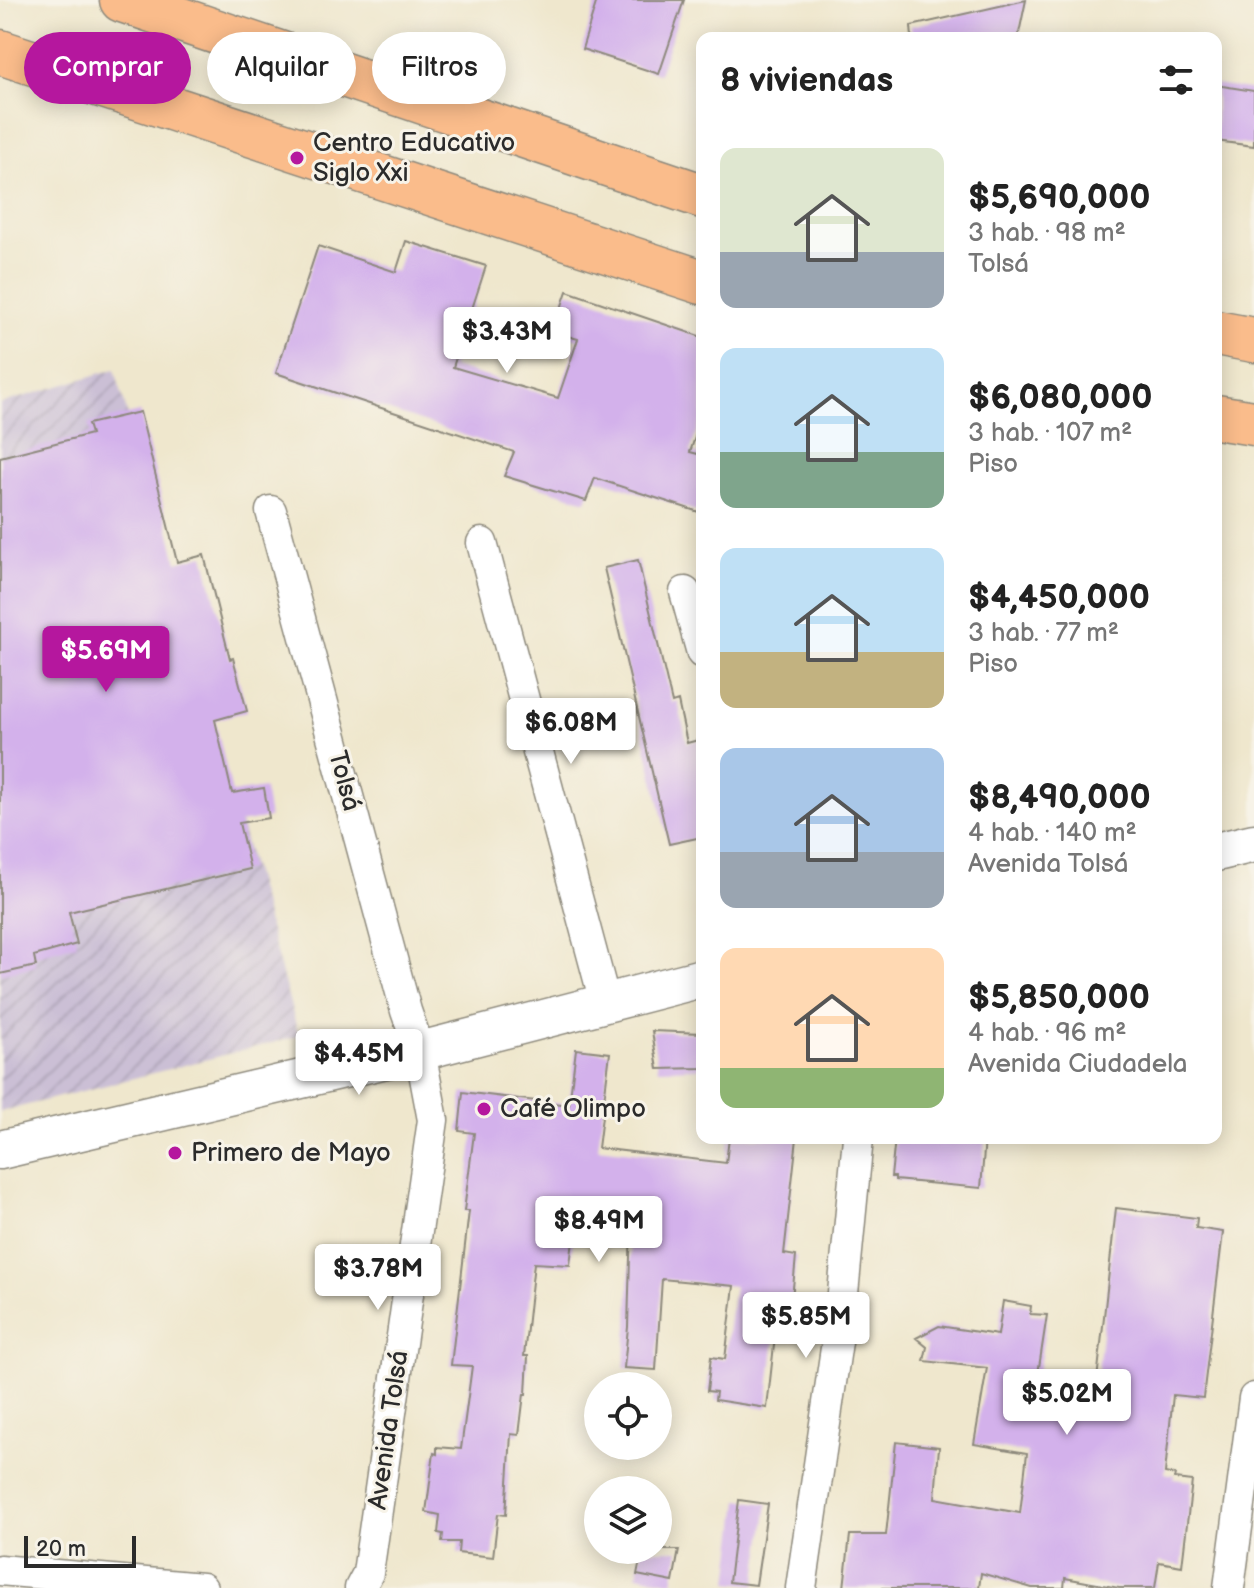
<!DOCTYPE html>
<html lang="es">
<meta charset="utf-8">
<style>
body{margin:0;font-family:"Balsamiq Sans",sans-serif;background:#f6f6f6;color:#222;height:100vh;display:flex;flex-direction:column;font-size:30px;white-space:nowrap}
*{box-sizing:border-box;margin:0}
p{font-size:26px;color:#767676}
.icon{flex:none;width:44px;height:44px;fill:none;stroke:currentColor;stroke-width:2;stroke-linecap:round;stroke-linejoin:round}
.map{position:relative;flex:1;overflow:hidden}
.drawer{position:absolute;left:696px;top:32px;width:526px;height:1112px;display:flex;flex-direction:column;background:#fff;border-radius:16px;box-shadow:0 4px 20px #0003}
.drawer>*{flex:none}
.top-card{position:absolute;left:24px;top:32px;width:552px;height:72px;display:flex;gap:16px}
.fabs{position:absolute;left:584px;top:1372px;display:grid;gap:16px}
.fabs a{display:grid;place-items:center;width:88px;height:88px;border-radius:50%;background:#fff;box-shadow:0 4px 20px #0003;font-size:40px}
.scale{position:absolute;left:24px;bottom:20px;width:112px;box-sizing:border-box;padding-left:8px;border:4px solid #2b2b2b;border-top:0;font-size:22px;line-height:28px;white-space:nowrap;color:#2b2b2b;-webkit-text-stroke:6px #f7f3e8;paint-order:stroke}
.price{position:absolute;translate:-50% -68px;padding:0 18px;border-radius:8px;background:#fff;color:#222;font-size:26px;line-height:52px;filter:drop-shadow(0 2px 4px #0008)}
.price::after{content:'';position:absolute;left:50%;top:48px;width:24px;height:18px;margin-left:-12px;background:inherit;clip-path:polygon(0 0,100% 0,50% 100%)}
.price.current{background:#b5179e;color:#fff}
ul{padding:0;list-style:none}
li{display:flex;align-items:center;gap:24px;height:200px;padding:0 24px}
li span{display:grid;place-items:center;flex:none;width:224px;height:160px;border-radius:16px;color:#555}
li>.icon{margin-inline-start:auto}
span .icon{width:96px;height:96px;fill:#fffc;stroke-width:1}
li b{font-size:34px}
h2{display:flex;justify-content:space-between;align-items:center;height:96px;padding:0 24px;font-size:34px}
.tag{padding:0 28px;border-radius:36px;background:#fff;box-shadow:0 4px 20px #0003;font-size:28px;line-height:72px}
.tag.current{background:#b5179e;color:#fff}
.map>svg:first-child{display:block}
.industrial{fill:url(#industrial-furrows)}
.building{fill:#d3b1eb}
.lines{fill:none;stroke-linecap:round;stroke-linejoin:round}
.minor-casing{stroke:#8d897c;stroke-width:33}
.tertiary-casing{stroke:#8d897c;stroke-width:41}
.primary-casing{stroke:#8d897c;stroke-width:47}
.minor{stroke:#fff;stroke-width:30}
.tertiary{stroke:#fff;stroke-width:38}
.primary{stroke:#fabc8b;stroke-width:44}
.poi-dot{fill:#b5179e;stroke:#f7f3e8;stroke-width:3}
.labels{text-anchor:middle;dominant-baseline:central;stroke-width:6;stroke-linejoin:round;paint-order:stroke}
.poi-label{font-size:26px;fill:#2b2b2b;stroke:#f7f3e8;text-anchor:start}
.street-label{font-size:26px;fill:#2b2b2b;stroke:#f7f3e8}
</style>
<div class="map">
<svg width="1254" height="1588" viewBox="0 0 1254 1588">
<defs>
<pattern id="industrial-furrows" width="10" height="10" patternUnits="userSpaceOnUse" patternTransform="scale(2)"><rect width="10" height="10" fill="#cbbfd5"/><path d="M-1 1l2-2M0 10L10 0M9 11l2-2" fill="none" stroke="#aea4b7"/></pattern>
</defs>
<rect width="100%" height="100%" fill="#f7f3e8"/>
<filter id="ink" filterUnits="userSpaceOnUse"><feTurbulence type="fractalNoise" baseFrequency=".0125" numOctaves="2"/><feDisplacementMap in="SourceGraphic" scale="16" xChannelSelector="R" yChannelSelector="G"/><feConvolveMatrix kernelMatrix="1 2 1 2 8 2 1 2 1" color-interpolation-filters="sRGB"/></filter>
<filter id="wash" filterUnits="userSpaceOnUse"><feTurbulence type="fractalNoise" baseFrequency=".006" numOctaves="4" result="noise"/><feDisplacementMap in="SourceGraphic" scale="32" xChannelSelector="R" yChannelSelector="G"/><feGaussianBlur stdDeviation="1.8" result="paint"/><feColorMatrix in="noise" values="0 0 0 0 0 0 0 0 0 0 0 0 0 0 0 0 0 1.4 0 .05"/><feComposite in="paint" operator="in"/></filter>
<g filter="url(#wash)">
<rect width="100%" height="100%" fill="#efe7cd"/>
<path class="industrial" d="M115 369 299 1036 0 1112V404Z"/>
<g id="blocks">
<path class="building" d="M597 0H684L659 74 582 49Z
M1026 0 1018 38H912L911 26Z
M1216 85 1254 91V146L1216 141Z
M406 241 486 266 453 367 558 398 578 339 553 332 567 291 702 337V417L690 452 702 455V513L595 478 586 501 504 476 514 452 276 373 318 246 396 272Z
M140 412 177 562 204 555 230 659 233 658 247 711 215 720 232 793 264 788 269 818 239 823 250 869 69 912 77 944 34 956 36 966 0 974V457L91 434 88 424Z
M638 560 672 703 678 701 687 743 702 739V837L669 844 604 568Z
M652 1031 702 1033V1068L658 1069Z
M576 1049 610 1053 598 1148 726 1163 729 1138H797L784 1254 796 1256 790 1320 777 1318 767 1408 715 1400 716 1392 707 1391 711 1357 725 1359 734 1286 662 1279 656 1370 624 1368 628 1327 631 1222 574 1232 570 1265 534 1263 524 1356H528L526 1394H524L519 1435 511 1434 506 1515 498 1514 493 1557 458 1553 459 1542H442L443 1534 438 1533 440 1515 426 1512 434 1453 437 1454V1447L461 1449 472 1366 451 1365 469 1211H464L474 1133 459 1131 463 1092 569 1105Z
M895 1138H985L981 1188 895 1180V1177H891Z
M1116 1208 1197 1218 1196 1228 1223 1232 1203 1398 1173 1395 1165 1473 1175 1475 1174 1479 1192 1481 1182 1566 1159 1562 1155 1588H1119L1065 1578 1064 1588H1032L981 1573 979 1588H844L850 1535H886L896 1442 939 1447 935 1498 1020 1513 1027 1453 974 1444 987 1368 924 1361 927 1347 916 1338 939 1326 998 1335 1003 1301 1031 1306 1030 1314 1047 1315 1034 1400 1094 1407Z
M739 1500 768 1504 756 1585 729 1582Z
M642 1550H679L673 1582 637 1575Z"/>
</g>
</g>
<g filter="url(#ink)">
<use href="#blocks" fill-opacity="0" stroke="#8d897c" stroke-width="2"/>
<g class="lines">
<g class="minor-casing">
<path id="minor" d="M271 511 406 1011 420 1051 433 1120 368 1573 360 1588
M482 543 605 1002
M685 592 702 653
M0 1570 202 1588
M801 1588 841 1314 858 1138
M1229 1588 1254 1398"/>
</g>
<g class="tertiary-casing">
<path id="tertiary" d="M1216 852 1254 843
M0 1150 420 1051 702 978"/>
</g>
<g class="primary-casing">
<path id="primary" d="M122 0 702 196
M0 52 702 282
M1216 333 1254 340
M1216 417 1254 423"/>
</g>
<use href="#minor" class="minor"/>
<use href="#tertiary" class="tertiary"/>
<use href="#primary" class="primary"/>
</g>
</g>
<g class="poi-dot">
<circle cx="297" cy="158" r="8"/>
<circle cx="484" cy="1109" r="8"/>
<circle cx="175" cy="1153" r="8"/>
</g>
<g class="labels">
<g class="poi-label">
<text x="313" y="143">Centro Educativo<tspan x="313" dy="30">Siglo Xxi</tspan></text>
<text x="500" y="1109">Café Olimpo</text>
<text x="191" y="1153">Primero de Mayo</text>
</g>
<g class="street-label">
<text transform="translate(344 781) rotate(75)">Tolsá</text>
<text transform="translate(389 1430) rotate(-82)">Avenida Tolsá</text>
</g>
</g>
</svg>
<div class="fabs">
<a><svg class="icon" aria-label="locate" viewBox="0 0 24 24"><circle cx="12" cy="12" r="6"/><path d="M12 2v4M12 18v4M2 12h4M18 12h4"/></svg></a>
<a><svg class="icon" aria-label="layers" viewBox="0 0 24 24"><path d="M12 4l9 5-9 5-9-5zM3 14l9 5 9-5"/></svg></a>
</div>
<div class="scale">20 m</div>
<b class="price" style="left:507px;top:375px">$3.43M</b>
<b class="price current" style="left:106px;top:694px">$5.69M</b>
<b class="price" style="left:571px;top:766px">$6.08M</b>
<b class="price" style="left:359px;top:1097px">$4.45M</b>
<b class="price" style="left:599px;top:1264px">$8.49M</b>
<b class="price" style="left:378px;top:1312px">$3.78M</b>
<b class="price" style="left:806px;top:1360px">$5.85M</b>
<b class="price" style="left:1067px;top:1437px">$5.02M</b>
<div class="top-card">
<a class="tag current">Comprar</a>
<a class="tag">Alquilar</a>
<a class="tag">Filtros</a>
</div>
<section class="drawer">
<h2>8 viviendas<svg class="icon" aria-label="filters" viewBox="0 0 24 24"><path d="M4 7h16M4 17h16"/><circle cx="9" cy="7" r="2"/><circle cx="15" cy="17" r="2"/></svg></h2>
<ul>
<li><span style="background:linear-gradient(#dfe7d0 65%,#9aa5b1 0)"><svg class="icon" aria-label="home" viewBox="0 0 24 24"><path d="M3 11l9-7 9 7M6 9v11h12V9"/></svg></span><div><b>$5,690,000</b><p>3 hab. · 98 m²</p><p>Tolsá</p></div></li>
<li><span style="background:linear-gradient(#bfe0f5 65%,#7fa58c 0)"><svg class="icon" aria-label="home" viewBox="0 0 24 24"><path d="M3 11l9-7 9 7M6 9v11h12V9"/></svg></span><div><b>$6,080,000</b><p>3 hab. · 107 m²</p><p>Piso</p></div></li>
<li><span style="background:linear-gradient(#bfe0f5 65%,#c2b280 0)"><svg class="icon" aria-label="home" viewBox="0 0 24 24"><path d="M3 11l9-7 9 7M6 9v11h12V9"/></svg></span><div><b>$4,450,000</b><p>3 hab. · 77 m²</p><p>Piso</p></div></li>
<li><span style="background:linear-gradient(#a9c7e8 65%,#9aa5b1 0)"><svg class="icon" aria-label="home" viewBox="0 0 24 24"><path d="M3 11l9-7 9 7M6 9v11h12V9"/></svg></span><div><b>$8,490,000</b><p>4 hab. · 140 m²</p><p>Avenida Tolsá</p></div></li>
<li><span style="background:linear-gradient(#ffd9b3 75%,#8fb573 0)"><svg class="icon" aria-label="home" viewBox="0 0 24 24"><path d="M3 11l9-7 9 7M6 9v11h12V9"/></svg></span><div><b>$5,850,000</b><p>4 hab. · 96 m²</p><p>Avenida Ciudadela</p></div></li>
</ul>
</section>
</div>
